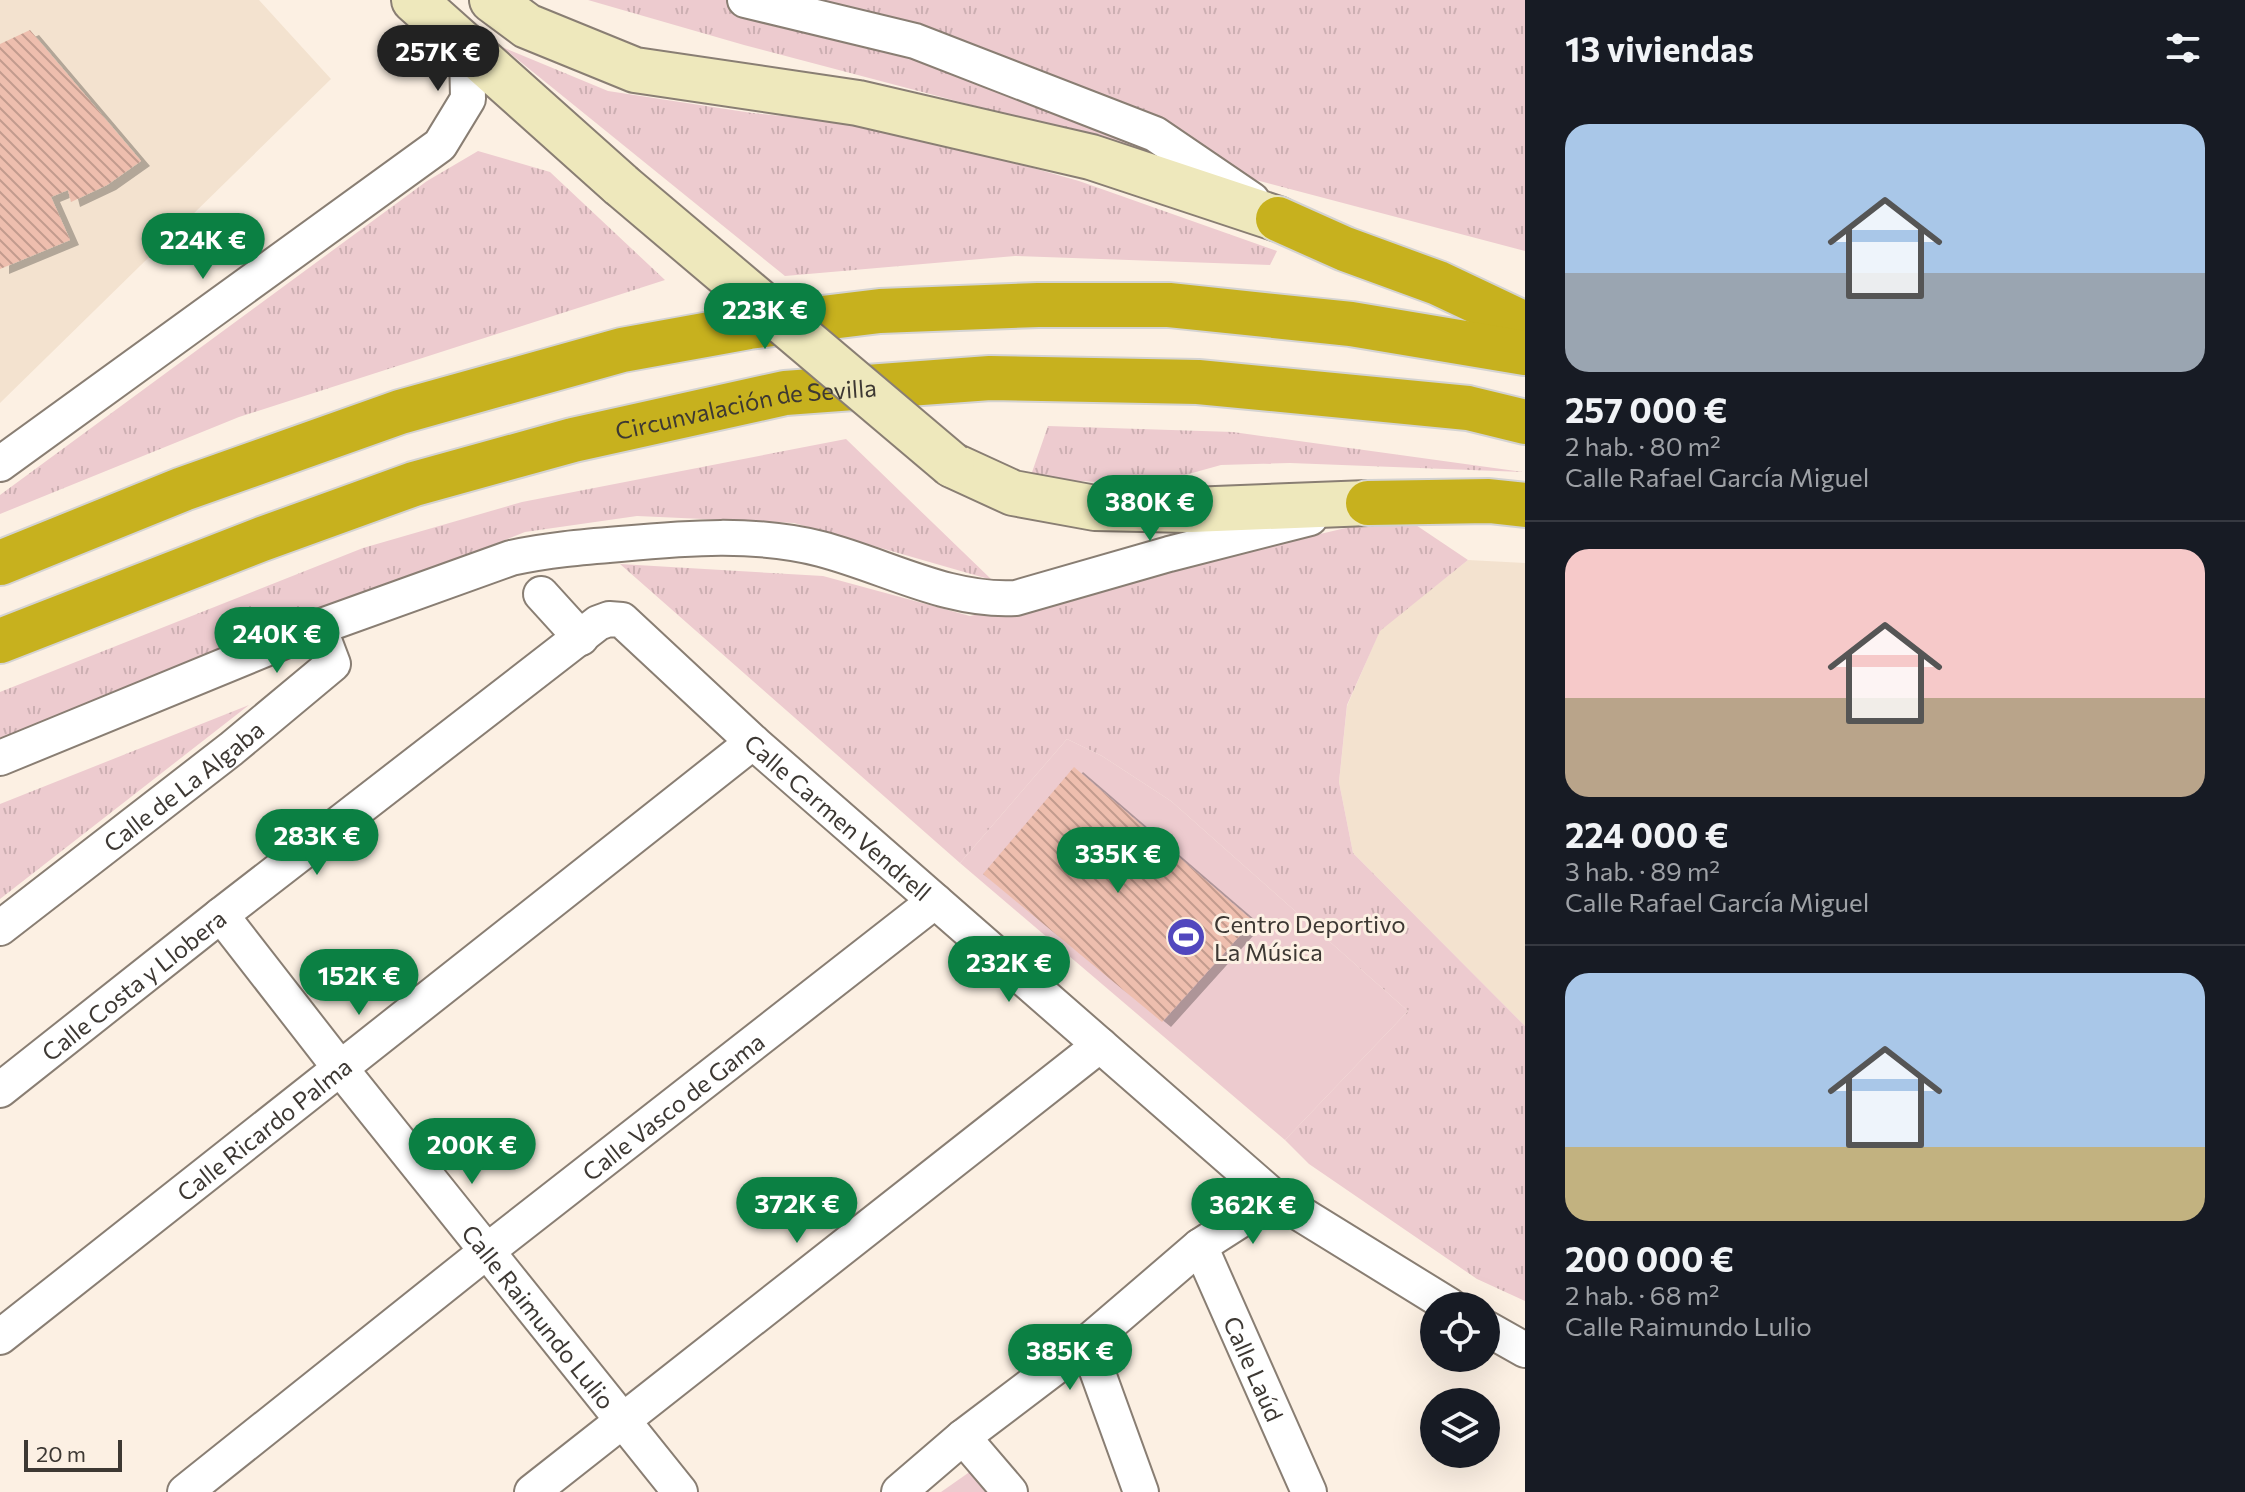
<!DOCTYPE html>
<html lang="es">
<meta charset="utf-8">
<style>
body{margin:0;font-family:Commissioner,sans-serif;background:#20242c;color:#f1f3f6;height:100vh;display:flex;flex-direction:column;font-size:30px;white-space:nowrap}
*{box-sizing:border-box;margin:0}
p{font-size:26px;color:#9ea1a6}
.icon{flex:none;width:44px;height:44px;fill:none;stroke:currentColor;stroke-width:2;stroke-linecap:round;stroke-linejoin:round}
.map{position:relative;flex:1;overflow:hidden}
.drawer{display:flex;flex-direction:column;background:#171b24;width:720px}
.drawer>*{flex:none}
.controls{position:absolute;left:1420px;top:1292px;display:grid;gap:16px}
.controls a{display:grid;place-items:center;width:80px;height:80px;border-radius:50%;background:#171b24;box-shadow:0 8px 32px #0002;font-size:40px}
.scale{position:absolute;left:24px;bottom:20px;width:98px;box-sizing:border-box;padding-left:8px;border:4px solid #3d3833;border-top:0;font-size:22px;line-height:28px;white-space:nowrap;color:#3d3833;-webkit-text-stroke:6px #fcf0e3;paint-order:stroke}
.price{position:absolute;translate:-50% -68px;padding:0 18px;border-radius:28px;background:#0b8043;color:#fff;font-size:26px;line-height:52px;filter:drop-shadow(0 2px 4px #0008)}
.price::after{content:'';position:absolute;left:50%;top:48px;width:24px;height:18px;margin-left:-12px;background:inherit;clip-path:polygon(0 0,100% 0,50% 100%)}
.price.current{background:#222;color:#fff}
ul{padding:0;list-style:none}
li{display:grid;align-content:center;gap:16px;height:424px;padding:0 40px}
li+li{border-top:2px solid #363941}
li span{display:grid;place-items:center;height:248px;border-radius:24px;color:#555}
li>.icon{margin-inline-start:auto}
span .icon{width:144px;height:144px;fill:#fffc;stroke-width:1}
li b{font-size:34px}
h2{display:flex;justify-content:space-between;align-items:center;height:96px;padding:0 40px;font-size:34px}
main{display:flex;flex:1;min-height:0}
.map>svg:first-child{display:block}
.built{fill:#f3e2cf}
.grass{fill:url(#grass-tufts)}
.park{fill:#edcbcf}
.building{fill:url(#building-back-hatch);filter:url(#shadow)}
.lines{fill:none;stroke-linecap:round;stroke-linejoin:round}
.street-casing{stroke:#897e73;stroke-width:38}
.secondary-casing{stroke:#897e73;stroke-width:48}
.highway-casing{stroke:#d4d3d2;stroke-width:48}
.street{stroke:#fff;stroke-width:34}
.secondary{stroke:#eee8bc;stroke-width:44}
.highway{stroke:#c7b11e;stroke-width:44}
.secondary-bridge-casing{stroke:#897e73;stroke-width:48;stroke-linecap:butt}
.secondary-bridge{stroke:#eee8bc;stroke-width:44}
.labels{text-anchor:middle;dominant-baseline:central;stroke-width:6;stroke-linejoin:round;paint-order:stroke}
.street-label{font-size:24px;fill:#3d3833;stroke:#fcf0e3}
.poi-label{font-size:24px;fill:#3d3833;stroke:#fcf0e3;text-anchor:start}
</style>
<main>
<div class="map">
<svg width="1525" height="1492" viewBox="0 0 1525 1492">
<defs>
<pattern id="grass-tufts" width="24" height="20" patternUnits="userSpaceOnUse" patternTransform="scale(2)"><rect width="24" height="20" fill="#edcbcf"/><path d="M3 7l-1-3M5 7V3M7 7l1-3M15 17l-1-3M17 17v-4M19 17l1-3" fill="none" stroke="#ccafb2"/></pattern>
<pattern id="building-back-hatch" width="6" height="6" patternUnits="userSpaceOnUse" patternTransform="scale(2)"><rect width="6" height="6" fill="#eebeae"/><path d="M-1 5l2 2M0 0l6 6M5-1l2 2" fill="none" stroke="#c29b8e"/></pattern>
<filter id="shadow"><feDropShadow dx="9" dy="5" stdDeviation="0" flood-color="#0004"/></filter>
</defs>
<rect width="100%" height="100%" fill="#fcf0e3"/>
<path class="built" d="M0 0H259L331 79 0 403Z
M1468 560 1525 563V1026L1353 853 1339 782 1347 706 1380 630Z"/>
<path class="grass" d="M588 0H1525V251L744 45Z
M502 47 608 91 752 113 887 127 1079 181 1277 251 1270 265 1015 256 785 276Z
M478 151 550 172 665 280 239 417 0 514V495L427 181Z
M1048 426 1233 432 1523 472 1290 463 1221 465 1149 485 1030 478Z
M846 439 992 580 794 523 637 516 525 532 0 741V692L363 548 522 502Z
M1401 515 1468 560 1380 631 1347 705 1339 782 1353 853 1525 1026V1301L1477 1279 1309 1164 1285 1140 1408 1011 1171 801 1102 756 1067 739 960 863 620 564 823 576 970 616Z
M249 705 0 899V804Z"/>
<path class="park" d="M1067 739 1102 756 1171 801 1408 1011 1285 1140 960 863Z
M971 1471 989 1492H941Z"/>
<path class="building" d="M30 30 141 161 107 185 71 202 68 190 51 197 70 240 0 269V44Z
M1074 767 1253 921 1162 1022 983 874Z"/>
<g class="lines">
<g class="street-casing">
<g id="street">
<path d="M745 0 915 41 1155 134 1252 200"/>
<path d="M0 464 440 145 468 99 467 48"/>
<path d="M541 594 581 638"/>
<path d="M0 758 319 627 511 558C547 550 583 547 620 544 686 538 756 532 821 549 886 566 948 602 1016 598L1169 554 1310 518"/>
<path id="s1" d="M221 915 340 1068 680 1492"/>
<path id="s2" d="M0 928 231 749 333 664 319 627"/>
<path id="s3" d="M0 1090 221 915 598 623 609 619 622 620 753 742 1275 1198 1450 1306"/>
<path id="s4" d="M1200 1246 1309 1492"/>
<path d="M1486 1328 1525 1350"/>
<path id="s5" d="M0 1337 753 742"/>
<path d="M1087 1343 1141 1492"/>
<path d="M963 1437 1010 1492"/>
<path id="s6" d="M185 1492 487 1251 935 901"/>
<path d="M532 1492 1100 1045"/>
<path d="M899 1492 963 1437 1087 1343 1200 1246 1275 1198"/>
</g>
</g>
<g class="secondary-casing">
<path id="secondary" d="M414 0 621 185
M492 0 527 26 635 70 858 103 1091 157 1278 219
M952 465 1013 493 1095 508 1191 510 1368 503"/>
</g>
<g class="highway-casing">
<g id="highway">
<path d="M1278 219 1345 249 1438 283 1525 324"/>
<path d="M1368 503 1489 501 1525 505"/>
<path d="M0 563 183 489 400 412 622 350 749 327 880 311 1038 305H1169L1351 324 1525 353"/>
<path id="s7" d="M0 641 262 539 414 484 573 440 785 393 990 378 1198 382 1468 408 1525 422"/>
</g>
</g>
<use href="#street" class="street"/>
<use href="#secondary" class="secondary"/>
<use href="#highway" class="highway"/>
<g class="secondary-bridge-casing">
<path id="secondary-bridge" d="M621 185 952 465"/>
</g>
<use href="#secondary-bridge" class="secondary-bridge"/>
</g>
<defs>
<g id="stadium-disc" transform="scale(2)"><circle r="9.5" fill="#5147be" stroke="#fcf0e3"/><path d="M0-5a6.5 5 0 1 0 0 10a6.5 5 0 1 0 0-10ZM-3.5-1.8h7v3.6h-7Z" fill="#fff"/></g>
</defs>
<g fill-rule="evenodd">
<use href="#stadium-disc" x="1186" y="937"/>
</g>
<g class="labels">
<g class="street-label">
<text stroke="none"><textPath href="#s7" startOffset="784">Circunvalación de Sevilla</textPath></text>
<text stroke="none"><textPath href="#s2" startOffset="232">Calle de La Algaba</textPath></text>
<text stroke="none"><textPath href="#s3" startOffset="1076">Calle Carmen Vendrell</textPath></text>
<text stroke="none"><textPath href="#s3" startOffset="170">Calle Costa y Llobera</textPath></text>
<text stroke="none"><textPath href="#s6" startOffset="622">Calle Vasco de Gama</textPath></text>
<text stroke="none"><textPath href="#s5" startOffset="336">Calle Ricardo Palma</textPath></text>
<text stroke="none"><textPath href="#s1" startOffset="512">Calle Raimundo Lulio</textPath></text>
<text stroke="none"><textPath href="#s4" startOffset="134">Calle Laúd</textPath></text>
</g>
<g class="poi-label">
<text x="1214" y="923">Centro Deportivo<tspan x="1214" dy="28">La Música</tspan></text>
</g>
</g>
</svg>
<div class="controls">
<a><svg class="icon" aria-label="locate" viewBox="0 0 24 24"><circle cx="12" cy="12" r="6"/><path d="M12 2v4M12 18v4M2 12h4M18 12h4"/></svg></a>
<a><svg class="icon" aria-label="layers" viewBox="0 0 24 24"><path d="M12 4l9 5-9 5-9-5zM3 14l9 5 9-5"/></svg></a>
</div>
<div class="scale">20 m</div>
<b class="price current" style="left:438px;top:93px">257K €</b>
<b class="price" style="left:203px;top:281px">224K €</b>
<b class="price" style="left:765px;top:351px">223K €</b>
<b class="price" style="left:1150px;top:543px">380K €</b>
<b class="price" style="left:277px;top:675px">240K €</b>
<b class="price" style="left:317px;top:877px">283K €</b>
<b class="price" style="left:1118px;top:895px">335K €</b>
<b class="price" style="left:1009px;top:1004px">232K €</b>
<b class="price" style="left:359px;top:1017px">152K €</b>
<b class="price" style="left:472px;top:1186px">200K €</b>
<b class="price" style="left:797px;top:1245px">372K €</b>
<b class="price" style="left:1253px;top:1246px">362K €</b>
<b class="price" style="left:1070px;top:1392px">385K €</b>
</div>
<section class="drawer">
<h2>13 viviendas<svg class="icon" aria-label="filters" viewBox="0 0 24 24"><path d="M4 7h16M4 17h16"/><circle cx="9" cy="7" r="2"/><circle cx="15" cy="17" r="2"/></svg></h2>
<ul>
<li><span style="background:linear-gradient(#a9c7e8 60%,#9aa5b1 0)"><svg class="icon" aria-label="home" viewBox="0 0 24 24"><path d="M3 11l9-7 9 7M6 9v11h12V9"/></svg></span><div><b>257 000 €</b><p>2 hab. · 80 m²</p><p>Calle Rafael García Miguel</p></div></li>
<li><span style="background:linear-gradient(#f6c9c9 60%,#b9a48a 0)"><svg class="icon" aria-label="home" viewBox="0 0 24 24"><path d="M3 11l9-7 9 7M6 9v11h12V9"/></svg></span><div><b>224 000 €</b><p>3 hab. · 89 m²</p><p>Calle Rafael García Miguel</p></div></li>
<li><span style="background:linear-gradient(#a9c7e8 70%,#c2b280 0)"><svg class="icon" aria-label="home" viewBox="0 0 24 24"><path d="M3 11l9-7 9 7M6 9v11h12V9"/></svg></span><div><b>200 000 €</b><p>2 hab. · 68 m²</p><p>Calle Raimundo Lulio</p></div></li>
</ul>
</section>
</main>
